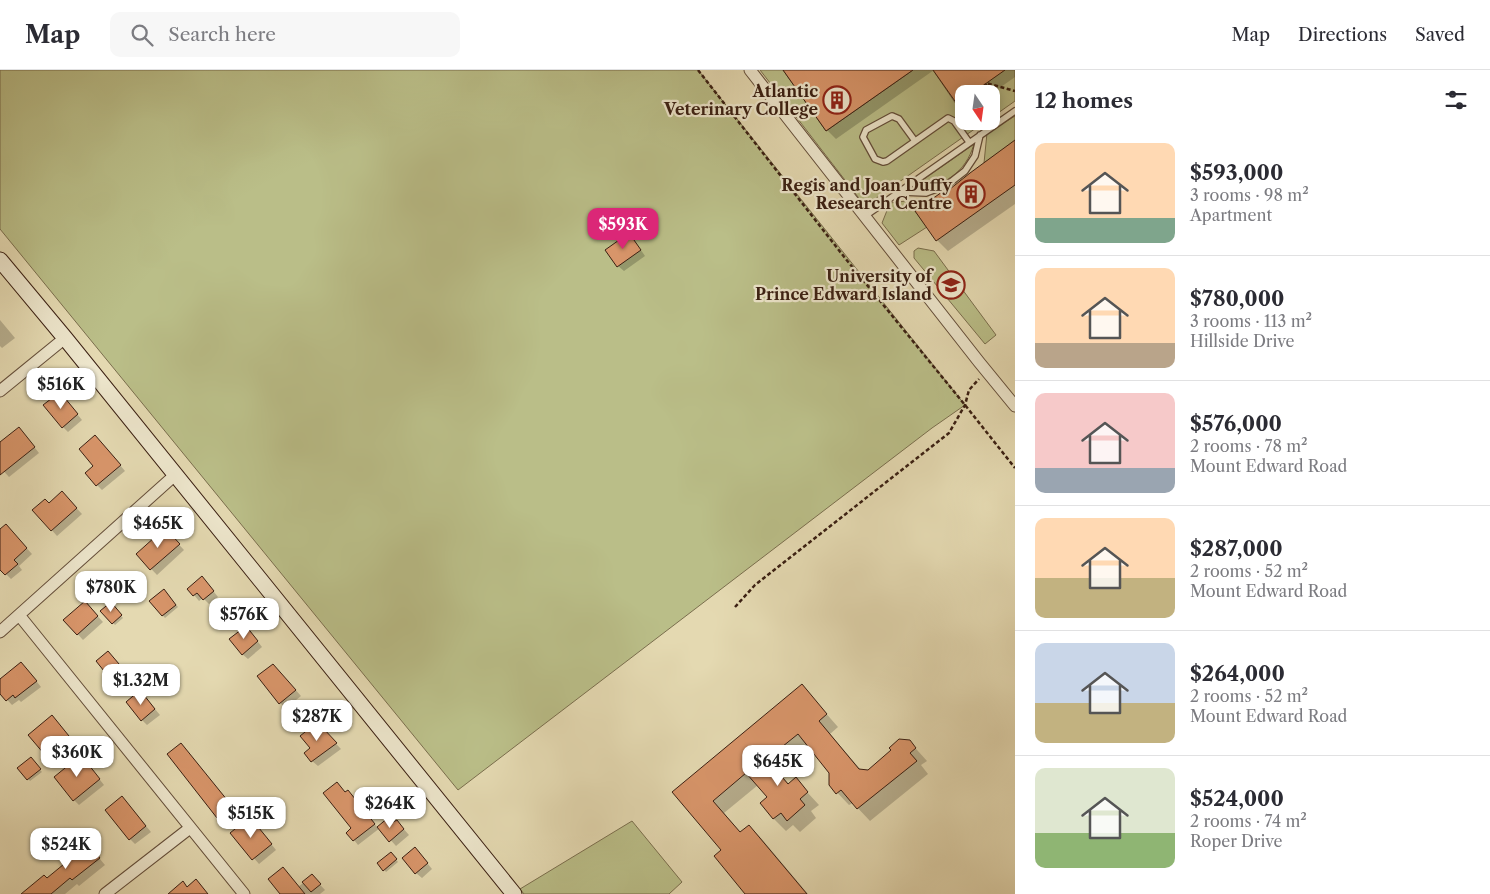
<!DOCTYPE html>
<meta charset="utf-8">
<style>
body{margin:0;font-family:"Libre Caslon Text",serif;background:#f7f7f7;color:#2b2b33;height:100vh;display:flex;flex-direction:column;font-size:19px;white-space:nowrap}
*{box-sizing:border-box;margin:0}
p{font-size:16px;color:#7c7c81}
.icon{flex:none;width:28px;height:28px;fill:none;stroke:currentColor;stroke-width:2;stroke-linecap:round;stroke-linejoin:round}
.map{position:relative;flex:1;overflow:hidden}
.drawer{display:flex;flex-direction:column;background:#fff;width:475px}
.drawer>*{flex:none}
.needle{width:32px;rotate:167deg}
.tools{position:absolute;left:955px;top:15px;display:grid;gap:10px}
.tools a{display:grid;place-items:center;width:45px;height:45px;border-radius:10px;background:#fff;box-shadow:0 2px 12px #0003;font-size:25px}
.price{position:absolute;translate:-50% -42px;padding:0 11px;border-radius:10px;background:#fff;color:#222;font-size:16px;line-height:32px;filter:drop-shadow(0 1px 2px #0008)}
.price::after{content:'';position:absolute;left:50%;top:30px;width:15px;height:11px;margin-left:-8px;background:inherit;clip-path:polygon(0 0,100% 0,50% 100%)}
.price.current{background:#db2777;color:#fff}
ul{padding:0;list-style:none}
li{display:flex;align-items:center;gap:15px;height:125px;padding:0 20px}
li+li{border-top:1px solid #e1e1e2}
li span{display:grid;place-items:center;flex:none;width:140px;height:100px;border-radius:10px;color:#555}
li>.icon{margin-inline-start:auto}
span .icon{width:60px;height:60px;fill:#fffc;stroke-width:1}
li b{font-size:21px}
h2{display:flex;justify-content:space-between;align-items:center;height:60px;padding:0 20px;font-size:21px}
header{display:flex;align-items:center;gap:30px;box-sizing:border-box;height:70px;padding:0 25px;background:#fff;border-bottom:1px solid #e1e1e2}
header strong{font-size:24px}
nav{display:flex;gap:28px;margin-inline-start:auto;font-size:18px}
.search{width:350px;height:45px;background:#f7f7f7;display:flex;align-items:center;gap:12px;box-sizing:border-box;padding:0 18px;border-radius:10px;color:#7c7c81;font-size:19px}
main{display:flex;flex:1;min-height:0}
.map>svg:first-child{display:block}
.green{fill:#babe88;stroke:#7a6e4d}
.shadow{fill:#0003}
.building{fill:#d8956a;stroke:#3a1f12}
.lines{fill:none;stroke-linecap:round;stroke-linejoin:round}
.lane-casing{stroke:#644e3a;stroke-width:8}
.street-casing{stroke:#644e3a;stroke-width:13}
.secondary-casing{stroke:#3a1f12;stroke-width:17}
.path{stroke:#3a1f12;stroke-width:2.5;stroke-dasharray:4 2.5;stroke-linecap:butt}
.lane{stroke:#ede6cc;stroke-width:5.5}
.street{stroke:#ede6cc;stroke-width:11}
.secondary{stroke:#ede6cc;stroke-width:15}
.labels{text-anchor:middle;dominant-baseline:central;stroke-width:4.5;stroke-linejoin:round;paint-order:stroke}
.poi-label{font-size:16px;font-weight:bold;fill:#3a1f12;stroke:#ede6cc;text-anchor:end}
</style>
<header>
<strong>Map</strong>
<div class="search"><svg class="icon" aria-label="search" viewBox="0 0 24 24"><circle cx="10" cy="10" r="6"/><path d="M15 15l6 6"/></svg>Search here</div>
<nav><a>Map</a><a>Directions</a><a>Saved</a></nav>
</header>
<main>
<div class="map">
<svg width="1015" height="824" viewBox="0 0 1015 824">
<rect width="100%" height="100%" fill="#e4d9b1"/>
<filter id="stains"><feTurbulence type="fractalNoise" baseFrequency=".004" numOctaves="4"/><feColorMatrix values="0 0 0 0 .2 0 0 0 0 .09 0 0 0 0 .02 0 0 0 .5 -.17"/></filter>
<radialGradient id="worn" r=".72"><stop offset=".6" stop-color="#630" stop-opacity="0"/><stop offset="1" stop-color="#630" stop-opacity=".3"/></radialGradient>
<path class="green" d="M0 0H698L965 335 932 358 458 720 0 159Z
M760 0H783L826 61 913 0H933L956 34 964 29V51H986L865 136Z
M1004 0H1015V31L991 48V24H971Z
M1015 46V71L984 93 987 63Z
M974 74C966 102 943 119 914 116Z
M906 131 907 139 927 132 915 141 927 157 899 175 882 153 890 133Z
M918 178 934 181 996 265 985 274 914 188V181Z
M632 751 682 812 669 824H524L520 819Z"/>
<path class="shadow" d="M785 0H934L836 69 827 60Z
M934 0H1015V7L991 24H964V39Z
M1015 73V134L948 181 937 170Z
M634 170 645 186 624 201 618 196Z
M0 250 15 268 2 278 0 276Z
M65 329 82 350 68 362 63 357Z
M24 364 39 383 9 407 0 397V374Z
M101 372 125 401 102 420 97 415 95 396Z
M67 428 82 444 57 466 34 440Z
M0 460 11 461 32 484 19 496 22 500 11 509 0 498Z
M170 465 184 480 157 505 137 484Z
M207 513 218 527 209 534 203 528 199 531 189 519Z
M166 523 178 537 165 548 151 532Z
M111 534 123 548 115 555 102 541Z
M90 538 103 552 83 570 65 550Z
M251 563 262 577 248 589 242 584Z
M113 588 129 607 118 616 98 592Z
M27 599 41 617 21 632 19 630 12 635 0 622V611Z
M287 610 301 626 286 638 280 633Z
M802 616 838 657 830 664 861 700 868 701 909 671 927 691 921 695 928 704 870 751 853 733 849 735 830 715 831 702 809 676 778 702 789 714 795 709 819 735 811 741 816 748 800 762 793 755 786 761 774 749 761 733 768 727 758 715 724 743 741 763 749 756 761 768 808 824H747L723 781 674 722Z
M145 627 160 645 147 655 142 650Z
M57 652 73 672 51 690 39 676Z
M322 659 341 679 318 696 312 691V679L320 661Z
M186 680 236 742 223 752 218 747Z
M33 691 42 702 30 711 19 698Z
M86 692 104 715 79 735 74 730Z
M345 723 352 726 378 758 389 749 394 754 402 757 409 765 396 776 380 758 358 775 354 770 353 758Z
M127 733 151 762 135 774 130 769Z
M255 754 276 780 259 794 232 763Z
M83 769 105 795 79 816 77 814 65 824H23L47 809 77 785Z
M391 783 398 792 386 802 379 793Z
M420 784 432 799 422 808 416 803Z
M312 806 325 820 320 824H282L298 817Z"/>
<path class="building" d="M783 0H913L826 61Z
M933 0H1005L971 24H964V29L957 34Z
M1015 70V115L936 171 915 141 942 122 950 119 970 103Z
M629 163 641 180 617 197 605 180Z
M60 322 78 344 62 358 43 335Z
M19 357 35 377 0 405V372Z
M95 365 121 395 96 416 85 403 93 396 79 379Z
M62 421 77 438 51 461 32 440 45 429 49 433Z
M6 454 27 478 14 490 18 494 5 505 0 500V459Z
M165 458 180 474 150 500 136 484Z
M202 506 214 521 203 530 197 523 193 526 187 519Z
M164 519 176 535 162 546 149 531Z
M85 531 98 546 77 565 63 550Z
M111 532 122 545 112 554 100 541Z
M246 556 258 571 242 585 229 569Z
M108 581 125 601 112 611 96 591Z
M21 592 37 611 15 628 13 625 6 631 0 624V609Z
M273 594 296 620 279 634 257 606Z
M802 614 827 644 819 651 859 699 868 700 891 680 889 678 899 669 910 670 916 678 910 683 917 691 857 739 841 720 836 724 829 715V703L798 664 767 689 788 714 796 707 808 722 800 729 805 735 787 751 781 743 773 749 760 733 767 727 746 703 713 731 740 762 749 755 807 824H745L714 786 721 780 672 722Z
M140 620 155 639 141 651 126 632Z
M52 645 69 666 45 685 28 665Z
M315 654 319 659 322 657 337 673 311 692 304 683 310 678 300 666Z
M181 673 232 736 217 748 167 684Z
M81 685 100 709 73 731 54 707Z
M31 687 41 699 27 710 17 698Z
M337 712 345 722 348 720 375 754 353 771 346 763 351 758 323 723Z
M122 726 146 756 129 770 105 740Z
M250 747 272 774 252 790 230 763Z
M389 747 393 752 397 750 404 759 389 772 377 757Z
M83 768 100 788 72 810 70 808 51 824H21L44 805 47 808 75 785 70 779Z
M415 777 428 793 415 804 402 788Z
M391 782 397 789 383 801 377 793Z
M283 797 305 824H280L268 809Z
M312 804 321 814 311 822 302 812Z
M196 809 208 824H168L183 811 187 817Z"/>
<g class="lines">
<g class="lane-casing">
<path id="lane" d="M915 71 899 49 892 46 866 60 863 67 875 89 883 92 887 91 948 48 954 51 969 72
M901 122 926 123 947 115 965 101 975 86 980 65
M865 146 1015 41"/>
</g>
<g class="street-casing">
<path id="street" d="M750 0 979 292 1015 336
M0 321 65 268
M19 545 244 824
M0 562 175 405
M105 824 190 758"/>
</g>
<g class="secondary-casing">
<path id="secondary" d="M0 190 65 268 514 824"/>
</g>
<path class="path" d="M698 0 845 188 965 335 1015 398
M985 24 986 13 1015 21
M735 537 755 515 949 363 965 335 969 320 979 309"/>
<use href="#lane" class="lane"/>
<use href="#street" class="street"/>
<use href="#secondary" class="secondary"/>
</g>
<defs>
<g id="building-ring" transform="scale(1.4375)"><circle r="9.5" fill="#ede6cc" stroke="#8f2418" stroke-width="1.5"/><path d="M-4-6H4V6H1V3H-1V6H-4ZM-2.5-4.3h1.7v1.8h-1.7ZM.8-4.3h1.7v1.8H.8ZM-2.5-1h1.7V.8h-1.7ZM.8-1h1.7V.8H.8Z" fill="#8f2418"/></g>
<g id="university-ring" transform="scale(1.4375)"><circle r="9.5" fill="#ede6cc" stroke="#8f2418" stroke-width="1.5"/><path d="M0-5L7-2L0 1L-7-2ZM-4 1L0 2.5L4 1V4Q0 6-4 4Z" fill="#8f2418"/></g>
</defs>
<g fill-rule="evenodd">
<use href="#building-ring" x="837" y="30"/>
<use href="#building-ring" x="971" y="124"/>
<use href="#university-ring" x="951" y="215"/>
</g>
<g class="labels">
<g class="poi-label">
<text x="818" y="21">Atlantic<tspan x="818" dy="18">Veterinary College</tspan></text>
<text x="952" y="115">Regis and Joan Duffy<tspan x="952" dy="18">Research Centre</tspan></text>
<text x="932" y="206">University of<tspan x="932" dy="18">Prince Edward Island</tspan></text>
</g>
</g>
<rect width="100%" height="100%" filter="url(#stains)"/>
<rect width="100%" height="100%" fill="url(#worn)"/>
</svg>
<div class="tools">
<a><svg class="needle" viewBox="-14 -14 28 28"><path d="M0-13l5 13h-10z" fill="#e53935"/><path d="M0 13l5-13h-10z" fill="#7c7c81"/></svg></a>
</div>
<b class="price current" style="left:623px;top:180px">$593K</b>
<b class="price" style="left:61px;top:340px">$516K</b>
<b class="price" style="left:158px;top:479px">$465K</b>
<b class="price" style="left:111px;top:543px">$780K</b>
<b class="price" style="left:244px;top:570px">$576K</b>
<b class="price" style="left:141px;top:636px">$1.32M</b>
<b class="price" style="left:317px;top:672px">$287K</b>
<b class="price" style="left:77px;top:708px">$360K</b>
<b class="price" style="left:778px;top:717px">$645K</b>
<b class="price" style="left:390px;top:759px">$264K</b>
<b class="price" style="left:251px;top:769px">$515K</b>
<b class="price" style="left:66px;top:800px">$524K</b>
</div>
<section class="drawer">
<h2>12 homes<svg class="icon" aria-label="filters" viewBox="0 0 24 24"><path d="M4 7h16M4 17h16"/><circle cx="9" cy="7" r="2"/><circle cx="15" cy="17" r="2"/></svg></h2>
<ul>
<li><span style="background:linear-gradient(#ffd9b3 75%,#7fa58c 0)"><svg class="icon" aria-label="home" viewBox="0 0 24 24"><path d="M3 11l9-7 9 7M6 9v11h12V9"/></svg></span><div><b>$593,000</b><p>3 rooms · 98 m²</p><p>Apartment</p></div></li>
<li><span style="background:linear-gradient(#ffd9b3 75%,#b9a48a 0)"><svg class="icon" aria-label="home" viewBox="0 0 24 24"><path d="M3 11l9-7 9 7M6 9v11h12V9"/></svg></span><div><b>$780,000</b><p>3 rooms · 113 m²</p><p>Hillside Drive</p></div></li>
<li><span style="background:linear-gradient(#f6c9c9 75%,#9aa5b1 0)"><svg class="icon" aria-label="home" viewBox="0 0 24 24"><path d="M3 11l9-7 9 7M6 9v11h12V9"/></svg></span><div><b>$576,000</b><p>2 rooms · 78 m²</p><p>Mount Edward Road</p></div></li>
<li><span style="background:linear-gradient(#ffd9b3 60%,#c2b280 0)"><svg class="icon" aria-label="home" viewBox="0 0 24 24"><path d="M3 11l9-7 9 7M6 9v11h12V9"/></svg></span><div><b>$287,000</b><p>2 rooms · 52 m²</p><p>Mount Edward Road</p></div></li>
<li><span style="background:linear-gradient(#c9d6e8 60%,#c2b280 0)"><svg class="icon" aria-label="home" viewBox="0 0 24 24"><path d="M3 11l9-7 9 7M6 9v11h12V9"/></svg></span><div><b>$264,000</b><p>2 rooms · 52 m²</p><p>Mount Edward Road</p></div></li>
<li><span style="background:linear-gradient(#dfe7d0 65%,#8fb573 0)"><svg class="icon" aria-label="home" viewBox="0 0 24 24"><path d="M3 11l9-7 9 7M6 9v11h12V9"/></svg></span><div><b>$524,000</b><p>2 rooms · 74 m²</p><p>Roper Drive</p></div></li>
</ul>
</section>
</main>
